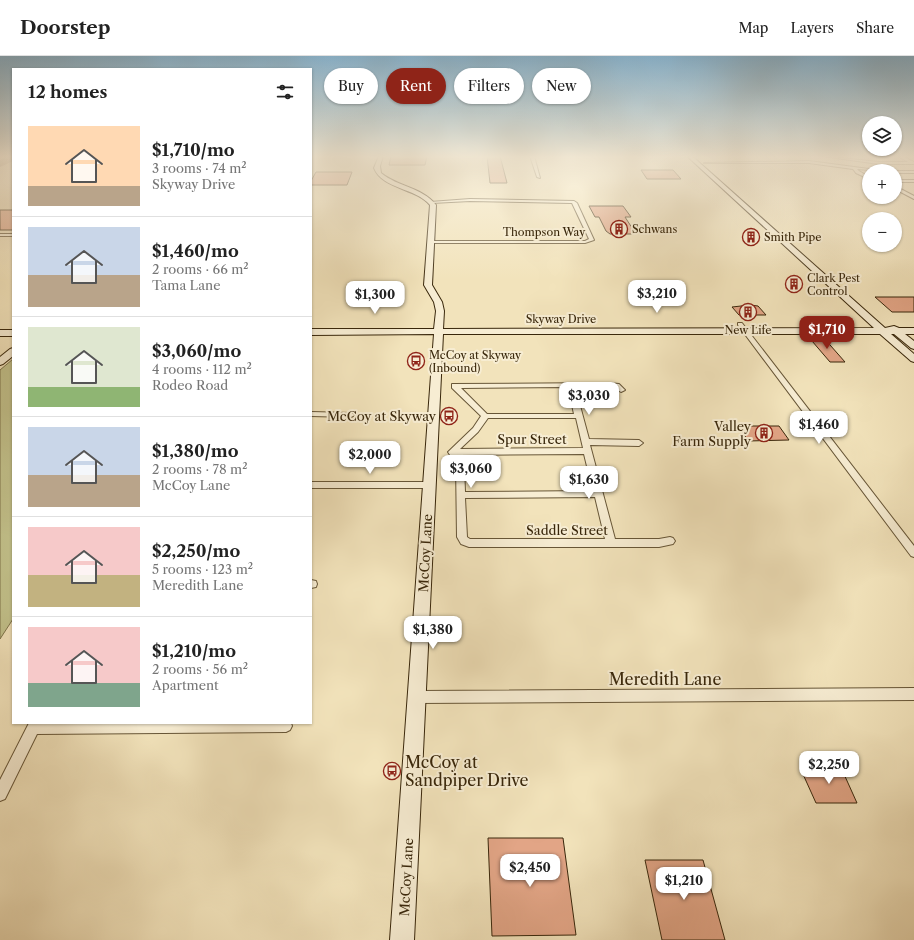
<!DOCTYPE html>
<meta charset="utf-8">
<style>
body{margin:0;font-family:"Libre Caslon Text",serif;background:#f2f2f2;color:#222;height:100vh;display:flex;flex-direction:column;font-size:15px;white-space:nowrap}
*{box-sizing:border-box;margin:0}
p{font-size:13px;color:#767676}
.icon{flex:none;width:22px;height:22px;fill:none;stroke:currentColor;stroke-width:2;stroke-linecap:round;stroke-linejoin:round}
.map{position:relative;flex:1;overflow:hidden}
.sheet{position:absolute;left:12px;top:12px;width:300px;height:656px;display:flex;flex-direction:column;background:#fff;border-radius:0px;box-shadow:0 1px 3px #0004}
.sheet>*{flex:none}
.hud{position:absolute;left:324px;top:12px;width:380px;height:36px;display:flex;gap:8px}
.tools{position:absolute;left:862px;top:60px;display:grid;gap:8px}
.tools a{display:grid;place-items:center;width:40px;height:40px;border-radius:50%;background:#fff;box-shadow:0 1px 3px #0004;font-size:20px}
.price{position:absolute;translate:-50% -34px;padding:0 9px;border-radius:8px;background:#fff;color:#222;font-size:13px;line-height:26px;filter:drop-shadow(0 1px 2px #0008)}
.price::after{content:'';position:absolute;left:50%;top:24px;width:12px;height:9px;margin-left:-6px;background:inherit;clip-path:polygon(0 0,100% 0,50% 100%)}
.price.active{background:#8f2418;color:#fff}
ul{padding:0;list-style:none}
li{display:flex;align-items:center;gap:12px;height:100px;padding:0 16px}
li+li{border-top:1px solid #e0e0e0}
li span{display:grid;place-items:center;flex:none;width:112px;height:80px;border-radius:0px;color:#555}
li>.icon{margin-inline-start:auto}
span .icon{width:48px;height:48px;fill:#fffc;stroke-width:1}
li b{font-size:17px}
h2{display:flex;justify-content:space-between;align-items:center;height:48px;padding:0 16px;font-size:17px}
.pill{padding:0 14px;border-radius:18px;background:#fff;box-shadow:0 1px 3px #0004;font-size:14px;line-height:36px}
.pill.active{background:#8f2418;color:#fff}
header{display:flex;align-items:center;gap:24px;box-sizing:border-box;height:56px;padding:0 20px;background:#fff;border-bottom:1px solid #e0e0e0}
header strong{font-size:19px}
nav{display:flex;gap:22px;margin-inline-start:auto;font-size:14px}
.map>svg:first-child{display:block}
.green{fill:#c2c18b;stroke:#7e744b}
.lines{fill:none;stroke-linecap:round;stroke-linejoin:round}
.taxiway{fill:#968563;fill-rule:evenodd}
.building{fill:#e2a586;stroke:#39270b}
.street-casing{stroke:#675637;stroke-width:2}
.secondary-casing{stroke:#39270b;stroke-width:2}
.street{fill:#f7edd3;fill-rule:evenodd}
.secondary{fill:#f7edd3;fill-rule:evenodd}
.labels{text-anchor:middle;dominant-baseline:central;stroke-width:4;stroke-linejoin:round;paint-order:stroke}
.far-poi-label{font-size:11px;fill:#39270b;stroke:#f7edd3;text-anchor:start}
.far-street-label{font-size:11px;fill:#39270b;stroke:#f7edd3}
.poi-label{font-size:13px;fill:#39270b;stroke:#f7edd3;text-anchor:end}
.street-label{font-size:13px;fill:#39270b;stroke:#f7edd3}
.near-street-label{font-size:16px;fill:#39270b;stroke:#f7edd3}
.near-poi-label{font-size:16px;fill:#39270b;stroke:#f7edd3;text-anchor:start}
</style>
<header>
<strong>Doorstep</strong>
<nav><a>Map</a><a>Layers</a><a>Share</a></nav>
</header>
<div class="map">
<svg width="914" height="884" viewBox="0 0 914 884">
<rect width="100%" height="100%" fill="#f2e3bb"/>
<filter id="stains"><feTurbulence type="fractalNoise" baseFrequency=".005" numOctaves="4"/><feColorMatrix values="0 0 0 0 .2 0 0 0 0 .09 0 0 0 0 .02 0 0 0 .5 -.17"/></filter>
<radialGradient id="worn" r=".72"><stop offset=".6" stop-color="#630" stop-opacity="0"/><stop offset="1" stop-color="#630" stop-opacity=".3"/></radialGradient>
<path class="green" d="M13 303V563L0 583V314Z"/>
<g class="lines">
<path class="taxiway" d="M7 100H13V105L0 111V104Z"/>
</g>
<path class="building" d="M391 100H427L425 109H389Z
M487 100H500L507 127H490Z
M641 114H673L681 123H647Z
M316 116H352L347 129H311V125Z
M589 150H623L631 161H625L636 178H610L606 175 599 161H595Z
M0 154H13V174H0Z
M875 241H914V256H892Z
M750 249 758 250 766 259H739L732 251Z
M812 281H823L845 306H830L812 285 811 284H814Z
M739 370H779L789 384 748 385Z
M839 707 857 747H816L802 716H819L815 708Z
M488 782H563L576 879 492 880Z
M645 804H703L725 884H662Z"/>
<g class="lines">
<g class="street-casing">
<path id="street" d="M530 100H534L540 122 537 121Z
M822 100 879 106H908L898 100H902L914 106V108H879Z
M809 105 884 115 857 113 859 115 869 121V123L856 117 853 113 809 107H704Z
M895 115H914V117H895Z
M895 124H914V126H895Z
M895 130 914 140V143L895 133Z
M470 143 574 145 577 147 594 184 585 187H429V186L431 185H585L589 183 572 147 470 145 432 147 430 146Z
M0 178H13V180H0Z
M738 267H742L914 490V501L911 500 738 269Z
M607 327 619 328 625 334 621 336 614 332 607 331H575L589 383 639 384 643 387 639 390 590 389 615 483H659L670 481 673 482 675 485 673 488 659 491H469L461 488 457 481 456 408 448 396 473 372 481 360 452 332V328ZM568 331 574 358H487L461 332ZM488 362H576L583 392 460 393 478 376ZM584 398 593 435 465 436 464 408 459 399ZM595 441 605 483H470L467 481 465 442Z
M311 356 351 357 355 359 351 361 311 360Z
M311 426H428L432 429 428 432H311Z
M311 524 316 525 317 528 316 531 311 532Z
M914 632V644L416 647 412 645 410 641 412 637 416 635Z
M29 667H291L292 670 290 674 286 676 37 678 5 743 0 745V724Z"/>
</g>
<g class="secondary-casing">
<path id="secondary" d="M379 100H383L380 110 381 117C398 131 422 131 436 149L432 229 442 246 444 255 443 273 874 272 687 100H692L885 272 894 270 899 272H914V278H905L914 285V293L911 292 894 278H891L914 298V306L911 305 880 278H443L414 884H390L434 278 311 279V273H434L436 255 434 246 424 229 430 149C416 132 382 133 374 112Z
M0 274H13V280H0Z
M13 292V300L3 308 0 309V301L10 293Z"/>
</g>
<use href="#street" class="street"/>
<use href="#secondary" class="secondary"/>
</g>
<linearGradient id="sky" x2="0" y2="1"><stop stop-color="#8ab8d5"/><stop offset="0.45" stop-color="#f9f2e0"/><stop offset="1" stop-color="#f9f2e0" stop-opacity="0"/></linearGradient>
<rect width="914" height="224" fill="url(#sky)"/>
<defs>
<g id="building-ring" transform="scale(0.9)"><circle r="9.5" fill="#f7edd3" stroke="#8f2418" stroke-width="1.5"/><path d="M-4-6H4V6H1V3H-1V6H-4ZM-2.5-4.3h1.7v1.8h-1.7ZM.8-4.3h1.7v1.8H.8ZM-2.5-1h1.7V.8h-1.7ZM.8-1h1.7V.8H.8Z" fill="#8f2418"/></g>
<g id="bus-ring" transform="scale(0.9)"><circle r="9.5" fill="#f7edd3" stroke="#8f2418" stroke-width="1.5"/><path d="M-5-6H5V4H4V6H2V4H-2V6H-4V4H-5ZM-3.5-4V0h7V-4ZM-3.5 1.2v1.5H-2V1.2ZM2 1.2v1.5H3.5V1.2Z" fill="#8f2418"/></g>
</defs>
<g fill-rule="evenodd">
<use href="#building-ring" x="619" y="173"/>
<use href="#building-ring" x="751" y="181"/>
<use href="#building-ring" x="794" y="228"/>
<use href="#building-ring" x="748" y="256"/>
<use href="#bus-ring" x="416" y="305"/>
<use href="#bus-ring" x="449" y="360"/>
<use href="#building-ring" x="764" y="377"/>
<use href="#bus-ring" x="392" y="715"/>
</g>
<g class="labels">
<g class="far-poi-label">
<text x="632" y="173">Schwans</text>
<text x="764" y="181">Smith Pipe</text>
<text x="807" y="222">Clark Pest<tspan x="807" dy="13">Control</tspan></text>
<text x="748" y="274" text-anchor="middle">New Life</text>
<text x="429" y="299">McCoy at Skyway<tspan x="429" dy="13">(Inbound)</tspan></text>
</g>
<g class="far-street-label">
<text x="544" y="176">Thompson Way</text>
<text x="561" y="263">Skyway Drive</text>
</g>
<g class="poi-label">
<text x="436" y="360">McCoy at Skyway</text>
<text x="751" y="370">Valley<tspan x="751" dy="15">Farm Supply</tspan></text>
</g>
<g class="street-label">
<text x="532" y="383">Spur Street</text>
<text x="567" y="474">Saddle Street</text>
<text transform="translate(425 497) rotate(-87)">McCoy Lane</text>
<text transform="translate(406 821) rotate(-87)">McCoy Lane</text>
</g>
<g class="near-street-label">
<text x="665" y="623">Meredith Lane</text>
</g>
<g class="near-poi-label">
<text x="405" y="706">McCoy at<tspan x="405" dy="18">Sandpiper Drive</tspan></text>
</g>
</g>
<rect width="100%" height="100%" filter="url(#stains)"/>
<rect width="100%" height="100%" fill="url(#worn)"/>
</svg>
<div class="tools">
<a><svg class="icon" aria-label="layers" viewBox="0 0 24 24"><path d="M12 4l9 5-9 5-9-5zM3 14l9 5 9-5"/></svg></a>
<a>+</a>
<a>−</a>
</div>
<b class="price" style="left:657px;top:258px">$3,210</b>
<b class="price" style="left:375px;top:259px">$1,300</b>
<b class="price active" style="left:827px;top:294px">$1,710</b>
<b class="price" style="left:589px;top:360px">$3,030</b>
<b class="price" style="left:819px;top:389px">$1,460</b>
<b class="price" style="left:370px;top:419px">$2,000</b>
<b class="price" style="left:471px;top:433px">$3,060</b>
<b class="price" style="left:589px;top:444px">$1,630</b>
<b class="price" style="left:433px;top:594px">$1,380</b>
<b class="price" style="left:829px;top:729px">$2,250</b>
<b class="price" style="left:530px;top:832px">$2,450</b>
<b class="price" style="left:684px;top:845px">$1,210</b>
<div class="hud">
<a class="pill">Buy</a>
<a class="pill active">Rent</a>
<a class="pill">Filters</a>
<a class="pill">New</a>
</div>
<section class="sheet">
<h2>12 homes<svg class="icon" aria-label="filters" viewBox="0 0 24 24"><path d="M4 7h16M4 17h16"/><circle cx="9" cy="7" r="2"/><circle cx="15" cy="17" r="2"/></svg></h2>
<ul>
<li><span style="background:linear-gradient(#ffd9b3 75%,#b9a48a 0)"><svg class="icon" aria-label="home" viewBox="0 0 24 24"><path d="M3 11l9-7 9 7M6 9v11h12V9"/></svg></span><div><b>$1,710/mo</b><p>3 rooms · 74 m²</p><p>Skyway Drive</p></div></li>
<li><span style="background:linear-gradient(#c9d6e8 60%,#b9a48a 0)"><svg class="icon" aria-label="home" viewBox="0 0 24 24"><path d="M3 11l9-7 9 7M6 9v11h12V9"/></svg></span><div><b>$1,460/mo</b><p>2 rooms · 66 m²</p><p>Tama Lane</p></div></li>
<li><span style="background:linear-gradient(#dfe7d0 75%,#8fb573 0)"><svg class="icon" aria-label="home" viewBox="0 0 24 24"><path d="M3 11l9-7 9 7M6 9v11h12V9"/></svg></span><div><b>$3,060/mo</b><p>4 rooms · 112 m²</p><p>Rodeo Road</p></div></li>
<li><span style="background:linear-gradient(#c9d6e8 60%,#b9a48a 0)"><svg class="icon" aria-label="home" viewBox="0 0 24 24"><path d="M3 11l9-7 9 7M6 9v11h12V9"/></svg></span><div><b>$1,380/mo</b><p>2 rooms · 78 m²</p><p>McCoy Lane</p></div></li>
<li><span style="background:linear-gradient(#f6c9c9 60%,#c2b280 0)"><svg class="icon" aria-label="home" viewBox="0 0 24 24"><path d="M3 11l9-7 9 7M6 9v11h12V9"/></svg></span><div><b>$2,250/mo</b><p>5 rooms · 123 m²</p><p>Meredith Lane</p></div></li>
<li><span style="background:linear-gradient(#f6c9c9 70%,#7fa58c 0)"><svg class="icon" aria-label="home" viewBox="0 0 24 24"><path d="M3 11l9-7 9 7M6 9v11h12V9"/></svg></span><div><b>$1,210/mo</b><p>2 rooms · 56 m²</p><p>Apartment</p></div></li>
</ul>
</section>
</div>
